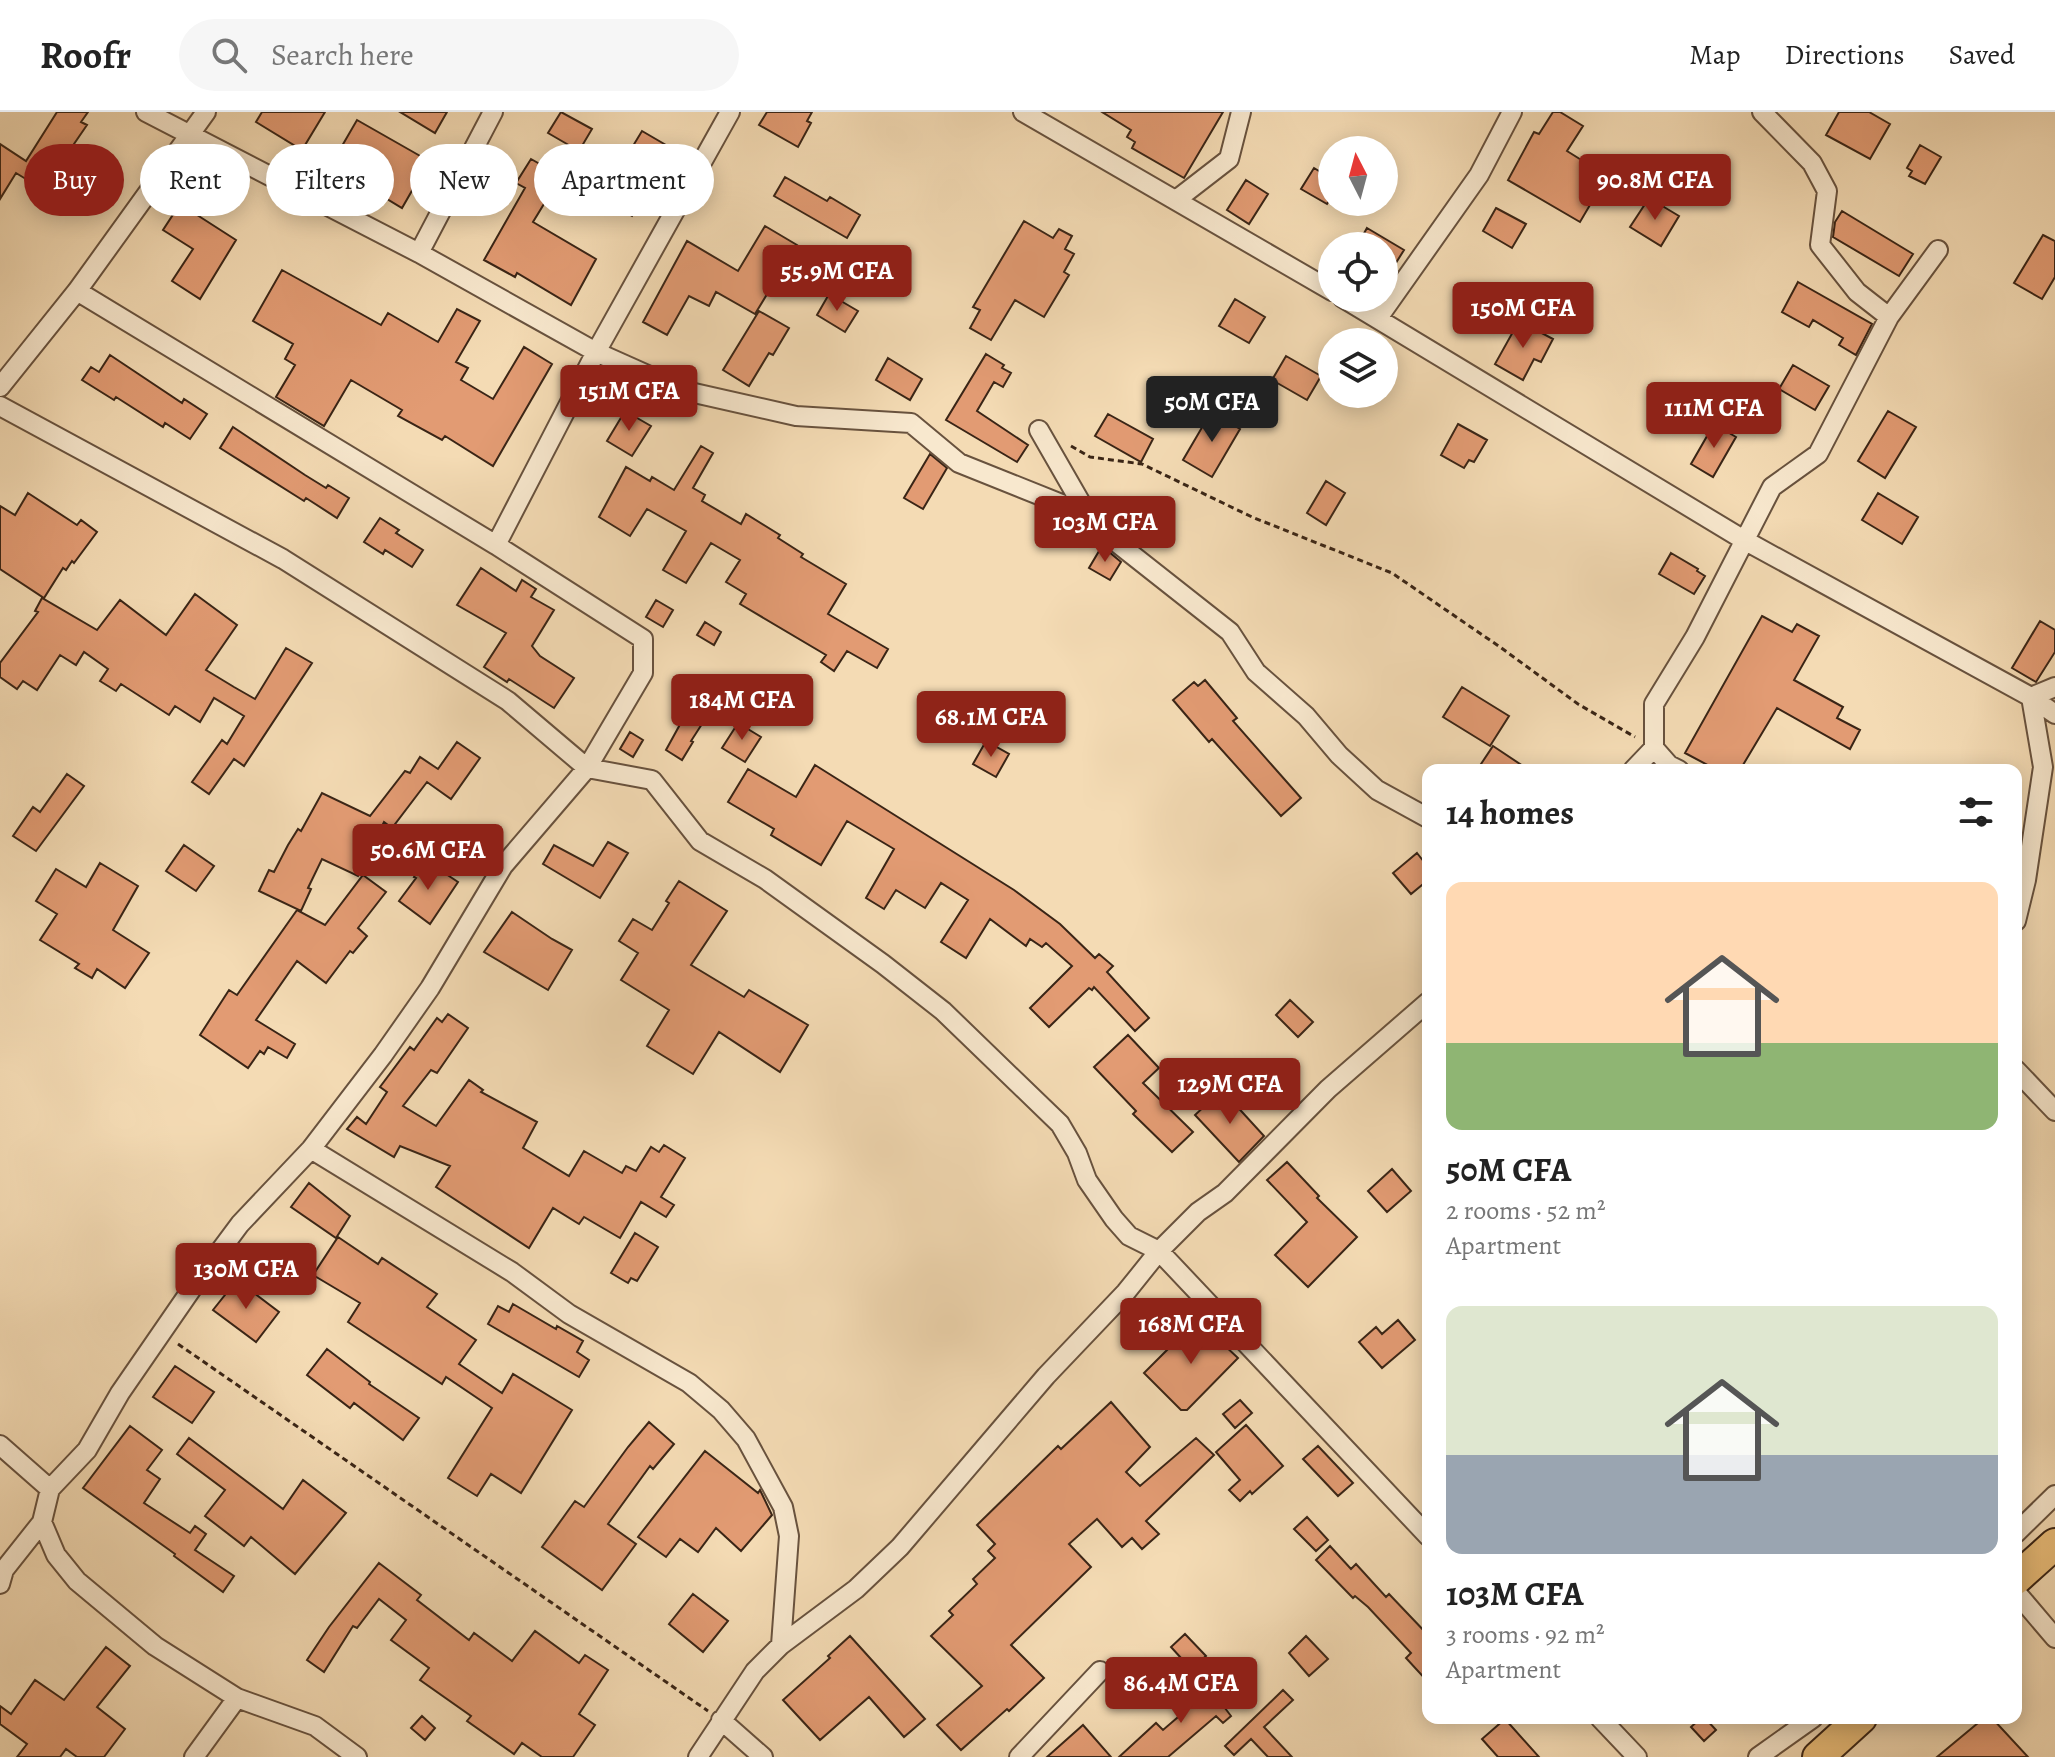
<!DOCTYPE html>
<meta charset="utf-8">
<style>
body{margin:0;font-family:Alegreya,serif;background:#f6f6f6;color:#222;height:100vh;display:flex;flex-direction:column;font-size:30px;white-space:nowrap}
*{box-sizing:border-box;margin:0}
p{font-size:26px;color:#767676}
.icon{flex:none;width:44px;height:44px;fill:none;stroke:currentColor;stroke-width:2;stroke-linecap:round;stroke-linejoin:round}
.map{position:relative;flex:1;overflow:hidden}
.details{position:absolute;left:1422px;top:652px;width:600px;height:960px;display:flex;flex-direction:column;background:#fff;border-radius:16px;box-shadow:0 4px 20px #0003}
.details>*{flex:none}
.guide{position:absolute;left:24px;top:32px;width:760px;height:72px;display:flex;gap:16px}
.needle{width:52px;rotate:354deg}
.fabs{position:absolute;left:1318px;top:24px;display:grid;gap:16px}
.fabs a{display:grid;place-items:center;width:80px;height:80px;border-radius:50%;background:#fff;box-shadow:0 4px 20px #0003;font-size:40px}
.price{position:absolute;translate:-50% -68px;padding:0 18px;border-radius:8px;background:#8f2418;color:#fff;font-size:26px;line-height:52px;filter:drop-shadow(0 2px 4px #0008)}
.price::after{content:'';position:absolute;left:50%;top:48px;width:24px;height:18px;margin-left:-12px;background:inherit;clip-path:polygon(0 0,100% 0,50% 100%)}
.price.selected{background:#222;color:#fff}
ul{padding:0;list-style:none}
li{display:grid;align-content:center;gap:16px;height:424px;padding:0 24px}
li span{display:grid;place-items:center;height:248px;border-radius:16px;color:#555}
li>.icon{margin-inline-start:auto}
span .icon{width:144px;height:144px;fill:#fffc;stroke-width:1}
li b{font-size:34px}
h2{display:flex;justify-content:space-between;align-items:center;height:96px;padding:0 24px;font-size:34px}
.chip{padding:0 28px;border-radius:36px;background:#fff;box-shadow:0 4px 20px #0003;font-size:28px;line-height:72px}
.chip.selected{background:#8f2418;color:#fff}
header{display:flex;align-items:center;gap:48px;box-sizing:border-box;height:112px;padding:0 40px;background:#fff;border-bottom:2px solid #e0e0e0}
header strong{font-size:38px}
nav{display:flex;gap:44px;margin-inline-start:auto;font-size:28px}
.search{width:560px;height:72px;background:#f6f6f6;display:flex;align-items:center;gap:20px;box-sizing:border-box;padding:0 28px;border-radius:44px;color:#767676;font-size:30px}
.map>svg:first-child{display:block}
.building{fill:#e29b73;stroke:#3a2516;stroke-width:2}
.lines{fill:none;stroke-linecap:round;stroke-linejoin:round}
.street-casing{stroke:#68523e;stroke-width:22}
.primary-casing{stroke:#3a2516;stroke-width:34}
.path{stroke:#3a2516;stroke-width:3;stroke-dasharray:6 4;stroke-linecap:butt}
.street{stroke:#f8e8ce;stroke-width:18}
.primary{stroke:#eabe7a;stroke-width:30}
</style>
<header>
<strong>Roofr</strong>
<div class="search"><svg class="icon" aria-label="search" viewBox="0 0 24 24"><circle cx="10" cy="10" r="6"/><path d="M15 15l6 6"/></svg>Search here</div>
<nav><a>Map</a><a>Directions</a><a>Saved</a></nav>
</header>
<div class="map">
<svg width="2055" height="1645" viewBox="0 0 2055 1645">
<rect width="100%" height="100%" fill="#f4dbb4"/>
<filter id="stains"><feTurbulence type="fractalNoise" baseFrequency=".0025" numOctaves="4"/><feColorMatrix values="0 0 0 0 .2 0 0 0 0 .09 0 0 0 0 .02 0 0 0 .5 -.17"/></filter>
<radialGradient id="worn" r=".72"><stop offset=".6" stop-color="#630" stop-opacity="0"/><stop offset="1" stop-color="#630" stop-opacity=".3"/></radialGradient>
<path class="building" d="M57 0H88L81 10 87 13 74 32 99 48 80 77 83 78 72 95 16 61 0 87V32L26 49Z
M262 0H325L302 38 256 10Z
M400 0H447L435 21Z
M561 0 592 17 579 39 548 21Z
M767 0H812L807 9 811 11 798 35 759 13Z
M1102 0H1223L1184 66 1132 36 1135 30 1127 25 1131 18Z
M1553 0H1560L1583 14 1567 39 1607 64 1580 110 1508 68 1534 20 1539 22Z
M1839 0H1869L1890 12 1870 47 1826 23Z
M357 8 429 49 402 96 331 53Z
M642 19 678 40 665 61 659 57 632 104 594 82 608 58 616 62Z
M1920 33 1941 45 1925 72 1909 64 1912 59 1907 56Z
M531 47 561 64 533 110 596 147 571 193 517 161 515 165 484 148 525 76 516 71Z
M1314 56 1332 67V84L1327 92 1301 77Z
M785 65 827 89 830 85 860 103 847 126 774 84Z
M1246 68 1268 82 1249 112 1227 98Z
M1649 86 1679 104 1661 134 1630 115Z
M180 92 236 128 200 187 172 169 193 137 163 118Z
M1496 96 1526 112 1512 136 1483 119Z
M1842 99 1913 142 1899 164 1833 125 1835 110Z
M1024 109 1053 126 1059 117 1072 124 1065 137 1074 142 1064 160 1069 163 1044 205 1015 188 991 228 970 216 980 198 973 195Z
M765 114 797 133 755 202 716 180 709 194 689 184 667 223 643 210 687 129 738 159Z
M1367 116 1404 138 1384 170V134H1357Z
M2043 123 2055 129V165L2042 187 2014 171Z
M282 158 381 213 388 201 438 230 457 197 480 209 456 250 468 256 461 268 493 287 524 235 552 252 493 354 445 324 442 328 398 304 402 298 351 268 324 314 276 285 295 253 285 247 293 232 253 209Z
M1798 170 1872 212 1856 243 1839 233 1843 226 1813 208 1809 215 1782 200Z
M829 182 858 199 845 220 817 203Z
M1235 187 1265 205 1249 231 1219 214Z
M759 199 789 216 773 243 769 241 749 274 723 258Z
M1519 209 1553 227 1541 250 1534 247 1523 268 1495 252Z
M986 242 1004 253 1002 256 1011 261 1003 275 994 270 977 299 1028 333 1017 350 946 308Z
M110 243 182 291 184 287 207 302 190 327 165 311 163 315 116 285 114 288 82 268 91 255 99 260Z
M1286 244 1321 264 1307 288 1272 268Z
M888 246 922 267 910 288 876 268Z
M1793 253 1829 274 1815 298 1779 277Z
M625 299 651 314 632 344 607 329Z
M1888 299 1916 315 1885 366 1858 349Z
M1211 300 1240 317 1212 365 1183 348Z
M1108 302 1153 327 1141 350 1095 324Z
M1458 312 1487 328 1474 350 1469 348 1464 356 1441 343Z
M1714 312 1736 325 1713 365 1691 352Z
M233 315 305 363 326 376 328 373 349 386 337 406 306 386 304 389 220 336Z
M701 334 713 341 693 376 705 383 702 389 741 412 746 402 780 423 778 426 803 442 801 445 846 472 828 502 888 537 877 556 847 539 834 559 821 550 826 543 740 492 746 482 726 470 740 448 711 431 686 471 663 458 686 419 647 397 630 424 599 405 626 355 650 369 652 365 674 378Z
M930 342 947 356 923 397 904 386Z
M1326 369 1345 381 1326 413 1307 401Z
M28 381 77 413 81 408 97 420 74 451 72 449 66 458 63 456 44 486 0 457V394L15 403Z
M1878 381 1918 405 1902 432 1862 408Z
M380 406 399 418 396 421 423 438 412 455 385 438 383 442 364 430Z
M1102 434 1121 450 1110 468 1089 456Z
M1671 441 1698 457 1697 459 1705 464 1694 482 1659 462Z
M481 456 516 479 522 468 536 477 531 485 554 498 532 534 540 544 574 566 554 596 509 567 507 570 484 555 506 521 457 493Z
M195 482 237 513 206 558 234 575 255 587 286 536 312 551 244 654 234 647 209 682 192 670 222 628 227 632 244 604 214 586 200 610 175 594 169 603 121 572 116 579 100 569 108 557 84 540 76 553 60 543 37 578 23 569 17 577 0 565V551L38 500 35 499 42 486 97 518 120 488 166 523Z
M656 488 673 498 663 515 646 505Z
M1762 504 1792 520 1797 512 1819 524 1794 568 1843 595 1837 606 1860 618 1850 637 1777 596 1740 658H1717L1685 641Z
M2040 509 2055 518V540L2036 570 2012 556Z
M705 510 721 520 714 533 697 523Z
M1205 568 1237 606 1233 609 1301 686 1281 704 1212 627 1209 630 1173 588 1194 570 1198 574Z
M1462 575 1509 604 1490 634 1443 605Z
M694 587 711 598 691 629 693 630 682 648 666 638Z
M738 611 761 625 745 650 722 636Z
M630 620 643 628 633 645 620 637Z
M986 629 1009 642 996 665 973 652Z
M457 630 480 646 451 687 427 670 392 716 384 710 358 764 322 747 308 776 311 777 301 799 259 779 269 758 274 760 288 733 298 717 301 719 322 681 370 704 405 659 410 661 420 645 438 657Z
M1493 634 1529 658H1477Z
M815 653 1014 778 1060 812 1095 846 1099 842 1113 854 1107 860 1149 906 1135 919 1094 875 1092 878 1089 876 1049 915 1030 896 1072 854 1046 831 1042 835 1030 827 1026 834 990 807 966 846 941 830 968 788 941 771 925 796 896 778 884 797 866 786 894 737 847 709 821 753 771 723 774 717 728 690 748 657 796 685Z
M67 662 84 674 36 739 13 724 33 695 40 700Z
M608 730 628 741 600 786 543 752 554 733 593 754Z
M184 733 214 754 196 779 166 759Z
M1417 741 1428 755V768L1411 782 1393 761Z
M425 748 458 770 430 812 399 789 416 766 414 765Z
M100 751 138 774 113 818 149 841 125 876 97 857 92 866 75 856 79 852 40 828 57 802 36 789 56 757 86 775Z
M363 763 386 780 358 816 367 824 353 841 350 839 326 871 297 849 256 908 295 932 287 946 268 935 264 942 260 939 248 956 200 923 229 878 237 883 297 798 325 813Z
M679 769 727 799 691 853 744 885 749 878 808 913 780 960 719 920 693 962 647 934 669 898 621 868 638 841 619 829 633 807 652 818 669 791 666 789Z
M512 800 552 827 572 838 548 878 484 840Z
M1290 888 1313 910 1298 925 1276 903Z
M448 902 468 916 437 961 431 958 403 994 436 1014 469 968 483 978 481 980 537 1010 523 1036 569 1064 584 1039 622 1061 626 1054 636 1059 651 1035 659 1040 664 1033 685 1046 661 1085 674 1093 666 1105 641 1090 620 1126 584 1105 579 1112 553 1096 529 1136 436 1075 450 1054 400 1034 394 1045 347 1017 357 1005 366 1012 387 980 380 975 410 935 414 938 437 906 442 910Z
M1128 923 1159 956 1143 971 1193 1020 1172 1040 1133 1002 1136 999 1094 955Z
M1222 978 1264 1024 1239 1050 1195 1003Z
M1287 1050 1319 1084 1317 1086 1357 1125 1308 1175 1275 1143 1307 1110 1267 1068Z
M1392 1057 1411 1079 1387 1100 1368 1079Z
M309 1071 350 1104 336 1126 291 1095Z
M635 1121 658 1135 637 1169 631 1166 628 1171 611 1161Z
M338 1125 378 1152 382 1146 437 1182 427 1195 476 1228 459 1252 502 1281 513 1262 572 1298 521 1381 491 1362 477 1384 448 1366 492 1296 446 1265 442 1272 348 1210 360 1191 313 1163Z
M237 1168 279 1200 256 1230 213 1198Z
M513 1192 556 1217 557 1214 583 1229 577 1240 589 1248 579 1265 488 1212 498 1194 509 1200Z
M1398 1208 1415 1228 1382 1256 1359 1230 1376 1215 1382 1222Z
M1211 1211 1227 1228 1223 1232 1238 1246 1187 1298H1181L1144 1261 1173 1232 1171 1229 1186 1216 1196 1226Z
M327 1237 370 1270 369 1272 419 1306 403 1328 354 1291 350 1296 307 1263Z
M175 1254 214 1280 192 1311 153 1285Z
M1240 1288 1252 1301 1235 1316 1223 1302Z
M1111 1290 1150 1335 1126 1360 1140 1374 1196 1326 1214 1343 1146 1409 1159 1422 1142 1437 1132 1426 1122 1435 1097 1407 1069 1432 1091 1455 1011 1533 1044 1566 1009 1599 1007 1597 961 1638 937 1613 982 1574 931 1524 953 1503 949 1499 977 1472 973 1467 995 1446 988 1439 995 1432 977 1413 1058 1334 1061 1337Z
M649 1310 674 1332 653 1357 650 1354 608 1412 636 1432 602 1478 542 1435 575 1389 584 1395 628 1335Z
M1246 1313 1283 1354 1252 1382 1250 1379 1240 1389 1229 1378 1240 1368 1216 1340Z
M130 1314 162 1338 147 1358 160 1367 144 1391 190 1421 195 1414 206 1422 195 1438 234 1464 223 1480 174 1444 175 1442 83 1376Z
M189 1326 283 1397 303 1368 346 1401 295 1462 251 1425 244 1434 205 1404 225 1378 177 1342Z
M1318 1334 1353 1371 1338 1384 1303 1347Z
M705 1339 758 1381 760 1378 772 1403 741 1439 716 1416 698 1440 680 1427 666 1445 638 1425Z
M1307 1405 1328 1428 1316 1439 1294 1417Z
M1330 1434 1351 1457 1356 1452 1386 1485 1389 1482 1428 1523V1570L1406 1546 1411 1541 1368 1495 1355 1484 1353 1486 1316 1448Z
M379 1451 421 1483 417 1488 469 1528 474 1521 512 1549 535 1519 579 1551 585 1543 608 1558 579 1602 595 1613 573 1645H542L522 1631 514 1642 467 1609 471 1604 420 1568 429 1556 391 1528 406 1508 379 1487 357 1516 353 1514 324 1560 307 1548 329 1515Z
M693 1482 728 1509 703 1540 669 1512Z
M1185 1522 1206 1544 1191 1557 1171 1535Z
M850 1524 925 1607 904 1625 869 1585 820 1628 783 1588 830 1546 828 1544Z
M1306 1524 1328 1547 1309 1564 1289 1541Z
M106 1535 130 1554 97 1595 125 1617 104 1645H77L66 1637 60 1645H17L27 1632 0 1612V1594L11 1602 35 1568 64 1588Z
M1199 1562 1231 1604 1223 1611 1216 1604 1168 1645H1119L1156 1611 1163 1618 1192 1593 1188 1588 1196 1582 1188 1573Z
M1283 1578 1293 1588 1264 1615 1292 1645H1268L1251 1627 1234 1643 1225 1634Z
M422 1604 435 1616 425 1628 411 1616Z
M1701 1606H1705L1716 1618 1704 1629 1691 1615Z
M1984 1606H1992L2028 1645H1937Z
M1505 1607 1539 1645H1498L1482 1627Z
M1083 1613 1111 1645H1047Z"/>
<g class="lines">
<g class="street-casing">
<path id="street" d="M146 0 419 141 596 240 681 278 796 304 911 311 959 351 1074 397 1230 520 1256 560 1306 604 1339 643 1377 678 1428 706
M1023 0 1332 179
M1762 0 1812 51 1827 79 1820 133 1857 180 1889 205
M1176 88 1229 47 1241 0
M419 141 493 0
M1343 186 1744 428 2031 585 2055 602
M1378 206 1479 63 1512 0
M0 275 77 179 206 0
M0 294 283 447 508 589 587 656 652 668 700 729 765 767 883 852 943 899 1060 1012 1077 1041 1087 1068 1114 1107 1129 1124 1159 1139 1428 1424
M1039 318 1089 405
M496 433 596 240 730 0
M1633 658 1654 636
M1679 658 1669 653 1654 636V592L1695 525 1772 375 1818 342 1889 205 1938 138
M2016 809 2026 768 2043 655 2031 585 2055 575
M2016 958 2055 999
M311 1037 512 1160 569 1202 689 1271 721 1298 746 1327 783 1395 789 1424 781 1533
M0 1333 50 1377
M42 1410 56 1443 77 1469 155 1534 237 1586 315 1614 357 1645
M2016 1421 2055 1383
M0 1472 4 1458 42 1410 50 1377 87 1338 120 1281 191 1178 240 1112 311 1037 383 943 430 876 503 754 587 656 643 561V527L496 433 77 179
M2016 1480 2055 1526
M1600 1606 1637 1645
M721 1608 763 1645
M194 1645 237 1586
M698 1645 755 1559 781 1533 856 1477 900 1435 1046 1264 1126 1180 1159 1139 1198 1100 1225 1081 1328 977 1428 890
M1019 1645 1100 1559
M1758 1645 1813 1606"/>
</g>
<g class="primary-casing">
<path id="primary" d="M2016 1467 2055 1432
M1818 1645 1861 1606"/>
</g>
<path class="path" d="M1071 334 1090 345 1142 352 1252 405 1392 461 1500 535 1578 592 1635 625
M178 1232 708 1599"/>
<use href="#street" class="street"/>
<use href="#primary" class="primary"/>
</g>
<rect width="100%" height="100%" filter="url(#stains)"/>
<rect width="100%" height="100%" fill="url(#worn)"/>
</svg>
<div class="fabs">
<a><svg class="needle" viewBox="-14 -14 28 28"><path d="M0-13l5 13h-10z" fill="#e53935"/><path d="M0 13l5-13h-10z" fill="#767676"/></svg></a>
<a><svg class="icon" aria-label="locate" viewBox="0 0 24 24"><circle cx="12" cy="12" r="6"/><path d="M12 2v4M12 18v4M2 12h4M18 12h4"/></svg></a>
<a><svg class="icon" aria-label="layers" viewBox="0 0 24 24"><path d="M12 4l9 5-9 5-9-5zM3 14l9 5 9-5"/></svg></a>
</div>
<b class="price" style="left:1655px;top:110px">90.8M CFA</b>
<b class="price" style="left:837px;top:201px">55.9M CFA</b>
<b class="price" style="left:1523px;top:238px">150M CFA</b>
<b class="price" style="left:629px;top:321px">151M CFA</b>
<b class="price selected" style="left:1212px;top:332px">50M CFA</b>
<b class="price" style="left:1714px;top:338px">111M CFA</b>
<b class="price" style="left:1105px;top:452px">103M CFA</b>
<b class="price" style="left:742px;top:630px">184M CFA</b>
<b class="price" style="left:991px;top:647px">68.1M CFA</b>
<b class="price" style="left:428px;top:780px">50.6M CFA</b>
<b class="price" style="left:1230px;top:1014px">129M CFA</b>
<b class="price" style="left:246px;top:1199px">130M CFA</b>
<b class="price" style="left:1191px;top:1254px">168M CFA</b>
<b class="price" style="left:1181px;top:1613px">86.4M CFA</b>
<div class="guide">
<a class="chip selected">Buy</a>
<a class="chip">Rent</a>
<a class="chip">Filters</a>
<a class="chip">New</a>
<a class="chip">Apartment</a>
</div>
<section class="details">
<h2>14 homes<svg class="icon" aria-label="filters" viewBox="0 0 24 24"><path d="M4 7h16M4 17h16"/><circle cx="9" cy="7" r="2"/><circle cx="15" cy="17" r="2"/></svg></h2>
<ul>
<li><span style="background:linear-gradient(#ffd9b3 65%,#8fb573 0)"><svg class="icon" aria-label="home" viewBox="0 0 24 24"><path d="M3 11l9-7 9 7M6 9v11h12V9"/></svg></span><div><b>50M CFA</b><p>2 rooms · 52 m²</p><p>Apartment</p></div></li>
<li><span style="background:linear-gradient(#dfe7d0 60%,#9aa5b1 0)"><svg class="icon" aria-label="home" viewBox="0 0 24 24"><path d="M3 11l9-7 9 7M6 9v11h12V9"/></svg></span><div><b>103M CFA</b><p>3 rooms · 92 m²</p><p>Apartment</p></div></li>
</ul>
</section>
</div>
